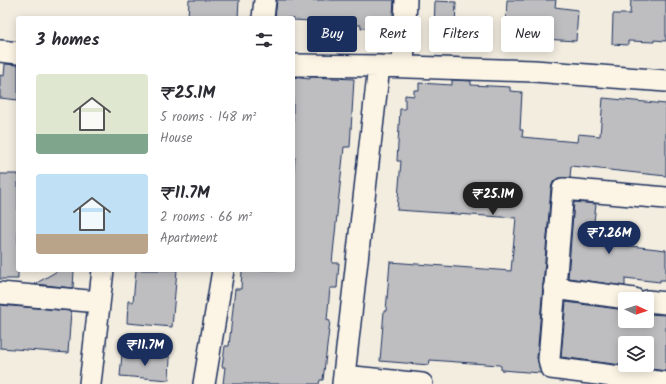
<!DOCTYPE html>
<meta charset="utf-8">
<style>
body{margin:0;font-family:Kalam,sans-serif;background:#f2f2f3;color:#2b2b33;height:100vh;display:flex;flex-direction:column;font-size:15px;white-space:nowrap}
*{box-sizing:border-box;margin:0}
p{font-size:13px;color:#7c7c81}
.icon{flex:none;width:22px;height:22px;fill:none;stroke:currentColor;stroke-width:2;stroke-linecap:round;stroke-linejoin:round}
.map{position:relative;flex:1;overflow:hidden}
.panel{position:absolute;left:16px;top:16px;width:279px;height:256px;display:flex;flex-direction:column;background:#fff;border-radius:4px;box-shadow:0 2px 10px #0003}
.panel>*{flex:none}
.top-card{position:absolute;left:307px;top:16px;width:299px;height:36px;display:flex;gap:8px}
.needle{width:26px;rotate:93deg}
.tools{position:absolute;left:618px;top:292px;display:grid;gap:8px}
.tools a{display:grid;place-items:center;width:36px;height:36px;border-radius:4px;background:#fff;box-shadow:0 2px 10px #0003;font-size:20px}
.price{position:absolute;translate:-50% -34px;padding:0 9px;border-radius:14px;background:#1b2f5e;color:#fff;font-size:13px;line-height:26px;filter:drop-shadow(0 1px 2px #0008)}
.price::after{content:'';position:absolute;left:50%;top:24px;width:12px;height:9px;margin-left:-6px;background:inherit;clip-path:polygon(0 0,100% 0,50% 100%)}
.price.on{background:#222;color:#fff}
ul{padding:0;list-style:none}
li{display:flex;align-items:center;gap:12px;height:100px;padding:0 20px}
li span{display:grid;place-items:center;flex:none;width:112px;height:80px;border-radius:4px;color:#555}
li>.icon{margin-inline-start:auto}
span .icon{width:48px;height:48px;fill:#fffc;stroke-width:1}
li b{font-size:17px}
h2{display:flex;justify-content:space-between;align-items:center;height:48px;padding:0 20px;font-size:17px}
.pill{padding:0 14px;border-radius:4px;background:#fff;box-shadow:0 2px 10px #0003;font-size:14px;line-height:36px}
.pill.on{background:#1b2f5e;color:#fff}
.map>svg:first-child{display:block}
.building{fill:#bebec0;stroke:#1b2f5e;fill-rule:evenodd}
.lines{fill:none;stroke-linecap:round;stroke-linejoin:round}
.minor-casing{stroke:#1b2f5e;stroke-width:24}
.minor{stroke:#fcf5e5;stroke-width:21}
</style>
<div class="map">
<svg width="666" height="384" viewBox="0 0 666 384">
<rect width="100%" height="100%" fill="#f3ede0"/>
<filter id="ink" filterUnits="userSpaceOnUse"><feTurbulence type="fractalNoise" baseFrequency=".025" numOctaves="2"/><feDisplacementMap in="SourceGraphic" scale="8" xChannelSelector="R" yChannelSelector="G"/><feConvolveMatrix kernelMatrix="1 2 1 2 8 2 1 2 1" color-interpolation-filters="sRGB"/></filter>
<g filter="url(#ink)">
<path class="building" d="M189 0H239L238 18H188Z
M277 0H394L392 29 361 28V25H328V22L293 20V18H275Z
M507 0H556L555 7 578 10 576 41 527 38V45L505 44Z
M631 0H666V41L654 40V42L628 41V45L612 44 613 14H630Z
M435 1 456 2 455 29 434 28Z
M5 64 18 65V100L0 98V75L4 76Z
M293 77 310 79V77L354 79 350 147H344L332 263H339L337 288H330L327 320 330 321 323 380H320L319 384H223L225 367H222L225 346H229L235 289H241L242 270H293V178L295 157 293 156Z
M452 80 471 81V85L510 87V91L522 92 520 130H523L522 137 577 142 578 134 600 136 603 98 666 104V176L571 166 570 178H558L553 182 551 188 537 358 541 373 501 370V366L499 365 430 360 429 365 380 361 384 311H386L390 262 511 271 516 218 397 210 401 161H397L400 109H405V95L414 96V90H419V83L452 85Z
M0 174H18V279H0Z
M574 202 596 204 592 240 613 242V244L666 250V280H660V282L625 278V286L568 278Z
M59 270H74L73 288 35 284Z
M136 270H177L172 327 127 323 128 301 133 302Z
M566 302 625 310V321H647V314L666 315V371L561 357ZM625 343H647V365H625Z
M0 305 71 311 68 353 0 348Z
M122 354 170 357 169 380 120 376Z"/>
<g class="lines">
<g class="minor-casing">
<path id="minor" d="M263 18 265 0
M0 51 18 53
M293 65 379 66 534 71 666 81
M403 66 406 0
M666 198 563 189 549 359 551 368 666 383
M554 288 634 299
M0 293 99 302
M647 301 666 303
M344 376 422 384
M90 384 103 270
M204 384 223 270
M343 384 379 66"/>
</g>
<use href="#minor" class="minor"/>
</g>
</g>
</svg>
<div class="tools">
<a><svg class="needle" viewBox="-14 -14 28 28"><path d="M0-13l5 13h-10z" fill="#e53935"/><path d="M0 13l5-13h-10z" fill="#7c7c81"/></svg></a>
<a><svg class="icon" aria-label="layers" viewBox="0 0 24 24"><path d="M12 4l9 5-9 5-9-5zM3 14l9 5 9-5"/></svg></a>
</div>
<b class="price on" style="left:493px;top:216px">₹25.1M</b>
<b class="price" style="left:609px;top:255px">₹7.26M</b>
<b class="price" style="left:145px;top:367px">₹11.7M</b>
<div class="top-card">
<a class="pill on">Buy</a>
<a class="pill">Rent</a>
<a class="pill">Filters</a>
<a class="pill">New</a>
</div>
<section class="panel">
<h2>3 homes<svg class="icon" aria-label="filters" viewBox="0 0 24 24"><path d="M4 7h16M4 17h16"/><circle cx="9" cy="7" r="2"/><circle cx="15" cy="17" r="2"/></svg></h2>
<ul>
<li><span style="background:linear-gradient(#dfe7d0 75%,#7fa58c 0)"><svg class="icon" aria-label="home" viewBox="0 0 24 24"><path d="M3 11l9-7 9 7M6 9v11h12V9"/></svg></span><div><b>₹25.1M</b><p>5 rooms · 148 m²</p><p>House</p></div></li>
<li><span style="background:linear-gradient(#bfe0f5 75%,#b9a48a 0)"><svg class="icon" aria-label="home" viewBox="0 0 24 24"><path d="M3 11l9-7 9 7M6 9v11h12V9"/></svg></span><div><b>₹11.7M</b><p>2 rooms · 66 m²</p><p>Apartment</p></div></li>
</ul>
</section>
</div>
